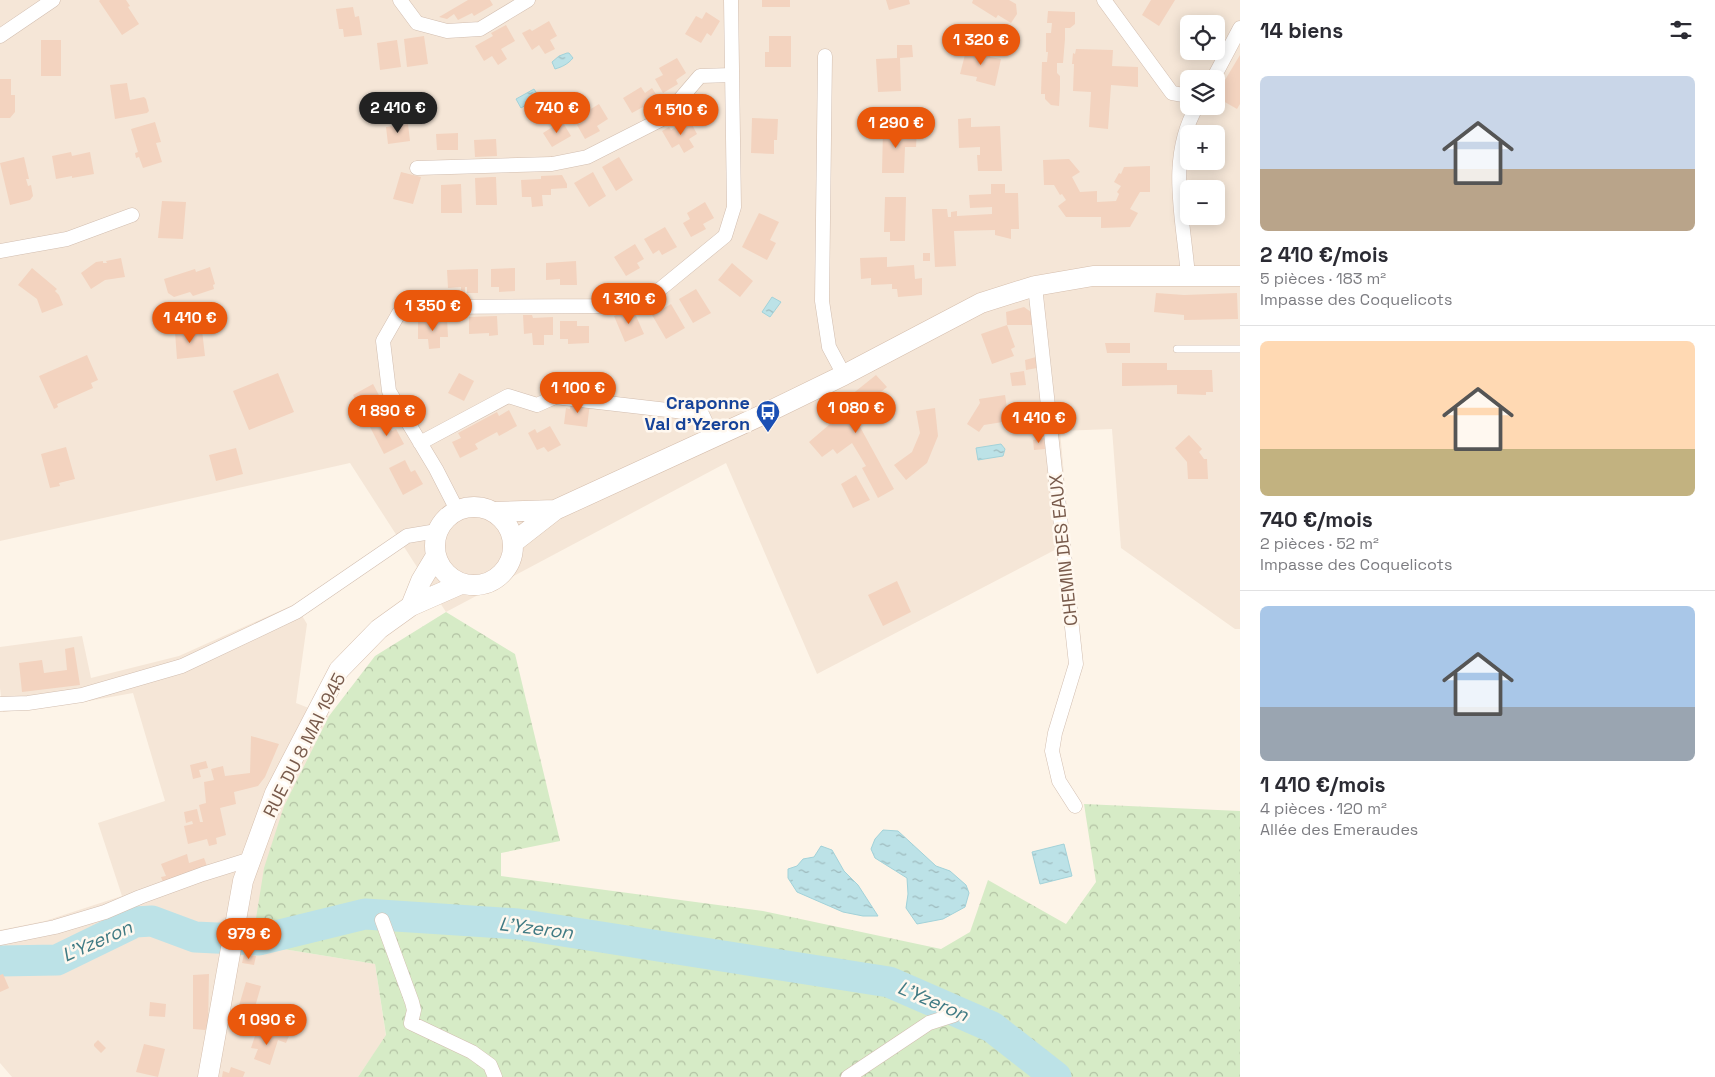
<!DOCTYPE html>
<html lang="fr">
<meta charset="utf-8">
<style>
body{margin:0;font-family:"Space Grotesk",sans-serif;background:#f2f2f3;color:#2b2b33;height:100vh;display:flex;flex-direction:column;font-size:19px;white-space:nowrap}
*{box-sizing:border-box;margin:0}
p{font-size:16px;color:#7c7c81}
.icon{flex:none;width:28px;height:28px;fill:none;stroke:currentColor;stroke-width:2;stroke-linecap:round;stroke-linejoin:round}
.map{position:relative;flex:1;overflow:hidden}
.side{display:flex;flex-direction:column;background:#fff;width:475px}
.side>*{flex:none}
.tools{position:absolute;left:1180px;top:15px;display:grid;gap:10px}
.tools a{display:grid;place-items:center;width:45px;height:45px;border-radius:8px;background:#fff;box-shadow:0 2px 12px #0003;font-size:25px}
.price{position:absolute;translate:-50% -42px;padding:0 11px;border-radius:18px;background:#ea580c;color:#fff;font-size:16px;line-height:32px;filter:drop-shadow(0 1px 2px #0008)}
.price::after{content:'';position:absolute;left:50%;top:30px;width:15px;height:11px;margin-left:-8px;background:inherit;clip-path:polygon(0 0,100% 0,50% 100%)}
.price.current{background:#222;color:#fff}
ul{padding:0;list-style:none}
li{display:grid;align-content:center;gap:10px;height:265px;padding:0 20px}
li+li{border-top:1px solid #e1e1e2}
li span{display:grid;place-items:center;height:155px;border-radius:8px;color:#555}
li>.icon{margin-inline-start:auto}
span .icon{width:90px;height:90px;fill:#fffc;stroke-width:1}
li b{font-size:21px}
h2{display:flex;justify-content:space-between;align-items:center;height:60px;padding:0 20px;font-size:21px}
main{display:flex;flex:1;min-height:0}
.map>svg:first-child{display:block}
.residential{fill:#f5e6d7;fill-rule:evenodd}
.forest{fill:url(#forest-crowns)}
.water{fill:url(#water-ripples);stroke:#a2d2d9}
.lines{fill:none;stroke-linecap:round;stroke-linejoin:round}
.river{stroke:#bce2e7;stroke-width:31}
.building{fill:#f3d3bf}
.lane-casing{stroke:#d2beb0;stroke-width:8}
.street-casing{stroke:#d2beb0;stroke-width:15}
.secondary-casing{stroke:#d5bead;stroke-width:21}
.lane{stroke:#fff;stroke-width:7}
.street{stroke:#fff;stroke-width:14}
.secondary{stroke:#fff;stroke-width:20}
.labels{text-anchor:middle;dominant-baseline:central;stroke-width:5;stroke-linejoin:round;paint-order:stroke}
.transit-label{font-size:18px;font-weight:bold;fill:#164399;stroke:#fff8ef;text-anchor:end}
.street-label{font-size:18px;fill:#785a4b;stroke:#fff8ef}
.water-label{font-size:19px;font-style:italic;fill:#417b84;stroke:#fff8ef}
</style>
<main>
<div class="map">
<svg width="1240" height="1077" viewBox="0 0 1240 1077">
<defs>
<pattern id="forest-crowns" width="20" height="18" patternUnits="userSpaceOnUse" patternTransform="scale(1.25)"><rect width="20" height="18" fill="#d6ebc6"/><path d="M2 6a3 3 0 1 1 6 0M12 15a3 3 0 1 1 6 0" fill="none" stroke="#b2c1a3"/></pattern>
<pattern id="water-ripples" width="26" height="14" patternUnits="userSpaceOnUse" patternTransform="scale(1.25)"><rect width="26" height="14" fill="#bce2e7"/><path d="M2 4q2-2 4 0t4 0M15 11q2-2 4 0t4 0" fill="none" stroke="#9ebabd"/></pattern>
</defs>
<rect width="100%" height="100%" fill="#fdf4e8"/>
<path class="residential" d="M0 0H1240V629H1235L1121 548 1112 429 1060 431 1070 542 817 674 726 463 446 612 350 463 0 541ZM1189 24H1216V51H1189ZM1189 79H1216V106H1189ZM1189 134H1216V161H1189ZM1189 189H1216V216H1189Z
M295 604 307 624 296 703 329 716 284 806 252 944 375 964 386 1036 358 1077H12L0 1063V930L45 921 122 896 98 823 165 801 133 693 83 702 3 712 0 688V647L82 636 91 678 179 656Z"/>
<path class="forest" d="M446 612 515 654 560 841 501 853V876L763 911 941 949 970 932 988 880 1066 924 1096 882 1084 804 1240 811V1077H358L386 1035 375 964 252 944 264 868 284 806 329 716 375 656Z"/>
<path class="water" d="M567 53H569L573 58C568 64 562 67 555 69L552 62 559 56Z
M534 89 539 97 535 103 531 102 521 108 516 99Z
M772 297 781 302 770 317 762 312Z
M1001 444 1005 449 1003 456 978 460 976 448Z
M883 830 898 831 936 866 950 871 966 885 969 893 965 907 943 919 917 924 906 908 908 894 907 878 875 858 871 849 875 839Z
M1064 844 1072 876 1040 884 1032 852Z
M821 846 832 850 844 871 858 885 878 916H863L843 912 797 892 788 878V869L797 866 803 859 814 857Z"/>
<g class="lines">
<path class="river" d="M0 961 57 960 135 922 152 921 195 937 259 940 365 914 518 924 889 982 992 1027 1056 1077"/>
</g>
<path class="building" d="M100 0H126L130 6 128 7 139 24 122 35 99 1Z
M468 0H490L493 5 474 16 472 13 458 20 454 14 447 19 439 17Z
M762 0H790V7H762Z
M886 0H909L910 4 889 10Z
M973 0H1009L1016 4 1017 14 1011 23 998 15 996 18 972 3Z
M1151 0H1175L1159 26 1142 15Z
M353 7 355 17 359 16 362 35 344 37 343 29H339L336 9Z
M1048 11 1075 12V24L1070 28H1065V39L1063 63H1057V73L1060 76V89L1059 106 1051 105 1045 99V94H1041L1042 62H1047L1048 52H1046V33H1051L1052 23H1047Z
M706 12 720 21 711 36 707 33 701 43 685 34 696 16 702 19Z
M549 21 557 36 550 40 555 49 545 54 539 45 532 50 522 33 530 29 532 31Z
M506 25 515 41 501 49 507 59 498 65 492 56 484 61 475 46 493 36 491 33Z
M424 36 428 64 407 67 404 39Z
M769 36H791V67H765V52H769Z
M41 40H61V76H41Z
M397 40 401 67 380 70 377 43Z
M897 45H912L913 57 900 58 901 91 878 92 876 59 897 58Z
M967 47 991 52 990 57 1001 59 995 86 976 81 977 77 960 74Z
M1076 49 1113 50 1112 66 1138 67V87L1111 85 1108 129 1089 127 1091 92 1073 91 1074 64H1072L1073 53 1075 54Z
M1240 55V104L1237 109 1216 97V95Z
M677 58 686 73 676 80 678 84 663 93 655 79 663 75 659 68Z
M0 79H11V95H15V112L10 118H0Z
M127 83 130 100 144 97 146 99 149 111 147 113 115 119 110 85Z
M641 87 645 93 652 88 661 102 646 111 643 107 632 113 623 98Z
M599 104 608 119 597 126 600 131 585 139 577 125 584 121 581 115Z
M752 118 778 119 777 140H774V154L751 153Z
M971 118V127L1000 126 1002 171H978L977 155H980V147L959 148 958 119Z
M689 119 697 134 689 139 694 147 684 153 679 144 672 148 662 131 669 127 671 130Z
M562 121 571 136 552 147 543 133Z
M155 122 161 142 156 143 162 162 143 168 139 157 136 158 135 153 138 152 131 129Z
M408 124 410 141 388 144 386 127Z
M883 129 917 130 916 147H905L904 173H882Z
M458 133V150H437L436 134Z
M496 139 497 156 475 157 474 140Z
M71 152 72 156 90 152 94 174 72 178V176L56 179 52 156Z
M24 157 29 179H26L28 186 31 185 33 196 30 200 10 205 0 163Z
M619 157 633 180 616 191 602 167Z
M1069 159 1080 172 1072 177 1080 192 1097 191V202L1116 201 1119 194 1117 192 1121 186 1114 182 1119 173 1121 174 1124 167 1150 166V192H1140L1134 202 1130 209 1138 213 1130 227 1101 228V217H1066L1058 206 1066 200 1062 194 1060 195 1054 185H1044L1043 160Z
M401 172 421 177 413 204 393 199Z
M593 172 606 196 589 207 574 183Z
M562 175 567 184V188L551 189V195H542L543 206 532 207 531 197H522L521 180 541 179V176Z
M491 177H496L497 205H476L475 178Z
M461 184 462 213H441V185Z
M991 184H1005V193H1018L1019 229H1011V239L995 235V230L954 231 956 266 935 267 932 209H947L948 217H951V212L957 211V216L992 214V207L970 208 969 195 991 194Z
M885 197H906L905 241H890V232H884Z
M162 201 186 202 183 239 158 238Z
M705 202 714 218 703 224 706 229 691 237 683 223 690 219 687 213Z
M759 213 779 222 770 240 776 243 767 260 742 247Z
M665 227 677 247 662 255 659 250 653 254 644 239Z
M635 244 644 259 637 263 640 268 626 276 614 257Z
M923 253H930V261H923Z
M887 257V267L914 265 915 279 922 278V295L898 297 897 289H892V284L871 285V278L861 279 860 258Z
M121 258 125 277 105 280 91 289 81 273 96 262 103 261V263H107L106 261Z
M576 261 577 285H560V279L546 280V263Z
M732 263 753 281 740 297 718 280Z
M210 267 215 284 213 285 214 289 193 296 190 292 174 297 168 293 164 279 195 269 196 272Z
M32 268 57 289 55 291 59 295 63 305 42 313 37 299 18 285Z
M515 268V291L499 292V287H491V269Z
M478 269V293H467V287H465V293H461V287L448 288 447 270Z
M696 289 711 313 693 323 679 299Z
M1156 293 1184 295 1237 293 1238 319 1184 320V315L1154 312Z
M671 304 685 328 666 339 652 315Z
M1024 307 1031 312 1033 325H1007L1006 312Z
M633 309 644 334 625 342 614 316Z
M523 315H532L533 318 553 317V335H544V345H533L532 333 524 334Z
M497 316 498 335 489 336V333L469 334V317Z
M438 318H447L448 337H440V348L429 349 428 339H418V322L438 321Z
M560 321H577V326H589V343L568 344V339H560Z
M1007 325 1015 347 1011 349 1014 356 992 364 981 334Z
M202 330 205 356 177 359 175 332Z
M1105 343H1130V353H1107Z
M87 355 98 380 91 383 93 388 57 404 58 407 54 409 39 376Z
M1036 357 1037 368 1026 370 1025 360Z
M1122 363H1167V370H1212L1213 392H1206V395L1177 394V385L1122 386Z
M1024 371 1026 385 1012 386 1010 373Z
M278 373 294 412 249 430 233 391Z
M459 373 474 381 464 401 448 393Z
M876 375 887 387 864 406 872 416 859 425 894 489 878 498 862 468 866 466 852 443 837 454 833 449 822 457 809 442 837 418 831 411Z
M373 384 381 399 376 401 380 408 364 417 353 395Z
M1005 395 1009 421 984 425 979 432 967 424 980 403 979 399Z
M571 400 590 403 587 427 564 424 566 408 570 409Z
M935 408 938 436 927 463 906 480 894 465 912 452 920 433 916 411Z
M1022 408 1024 425 1015 426 1013 409Z
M509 410 517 426 499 436 497 432 475 444 478 449 460 458 452 442 461 438 458 433 497 412 499 416Z
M385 419 392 431 396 429 404 444 384 454 370 427Z
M550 426 561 445 548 452 544 447 537 450 528 433 535 429 537 433Z
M1189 435 1202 449 1199 452 1204 459H1207L1208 479H1188L1187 462 1175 448Z
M1044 438 1045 449 1034 450 1033 440Z
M66 447 75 479 59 483 60 486 50 488 41 454Z
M236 448 243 474 216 481 209 455Z
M405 460 411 472 415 470 423 484 403 495 389 468Z
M856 475 870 500 853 508 841 484Z
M897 581 911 612 883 626 868 595Z
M74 647 80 685 22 692 19 663 42 660 44 673 67 670 65 649Z
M251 736 279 744 265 777 258 786 234 792 236 804 220 808 226 835 216 838 217 844 209 846 207 839 188 844 184 826 193 824 192 821 186 823 184 812 197 809 200 822H203L199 805 206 803 204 782 214 780 211 769 223 766 225 776 250 773Z
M206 761 208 768 199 770 201 777 193 779 190 765Z
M187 854 189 863 204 858 207 866 163 882 161 877 166 876 161 864Z
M244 954 256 956 254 965 242 963Z
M3 974 9 988 0 992V975Z
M209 974 208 1027 205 1030 193 1029V975Z
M246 982 261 986 253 1014 238 1009Z
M150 1002 166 1004 165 1017 149 1016Z
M269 1030 289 1036 286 1043 278 1040 270 1065 254 1059 258 1049 251 1048 256 1033 268 1035Z
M98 1040 106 1048 101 1053 94 1046V1044Z
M144 1044 165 1049 158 1077 136 1072Z
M231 1067 245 1072 243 1077H222L223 1071 229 1073Z"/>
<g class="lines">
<g class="lane-casing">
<path id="lane" d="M1177 349H1240"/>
</g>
<g class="street-casing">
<path id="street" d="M400 0 417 23 447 31 480 29 528 0
M1104 0 1172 93 1189 96
M0 36 53 0
M825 56 822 301 829 347 844 375
M1213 79 1240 28
M417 168 552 164 587 157 664 118 700 76 732 75
M0 251 67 239 132 215
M1188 277C1184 220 1166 159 1197 106
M1035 286 1076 664 1055 733 1052 751 1059 781 1075 806
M420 443 508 396 537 405 555 397 702 414 713 438
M457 510 436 469 389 391 383 341 399 313 428 307 609 306 653 295 725 236 734 207 731 0
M0 704 28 703 82 695 182 666 296 612 407 536 437 531
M382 920 412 1002 414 1010 411 1023 472 1052 490 1065 495 1077
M1 938 55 927 105 912 140 897 203 874 251 859
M848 1077 929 1023 954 1015"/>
</g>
<g class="secondary-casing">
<path id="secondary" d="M435 546a39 39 0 1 1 78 0a39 39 0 1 1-78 0Z
M494 512 555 510
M514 542 555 510 762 415 844 375 981 303 1035 286 1093 276H1240
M411 606 421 581 436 556
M208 1077 243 881 275 793 339 670 379 629 411 606 461 584"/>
</g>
<use href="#lane" class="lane"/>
<use href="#street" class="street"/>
<use href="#secondary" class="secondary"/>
</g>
<defs>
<g id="bus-pin" transform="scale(1.25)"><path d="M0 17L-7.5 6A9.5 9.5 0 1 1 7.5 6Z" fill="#1a4fb4" stroke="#fff8ef"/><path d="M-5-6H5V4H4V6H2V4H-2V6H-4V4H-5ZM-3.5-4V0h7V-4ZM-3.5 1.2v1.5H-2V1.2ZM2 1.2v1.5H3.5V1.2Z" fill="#fff"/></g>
</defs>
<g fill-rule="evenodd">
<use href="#bus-pin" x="768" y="412"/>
</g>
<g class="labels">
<g class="transit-label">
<text x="750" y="402">Craponne<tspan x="750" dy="21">Val d'Yzeron</tspan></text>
</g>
<g class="street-label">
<text transform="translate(1063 550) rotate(-96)">CHEMIN DES EAUX</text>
<text transform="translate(304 745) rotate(-63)">RUE DU 8 MAI 1945</text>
</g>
<g class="water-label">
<text transform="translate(536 928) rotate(7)">L'Yzeron</text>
<text transform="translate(97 941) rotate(-24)">L'Yzeron</text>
<text transform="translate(933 1001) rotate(23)">L'Yzeron</text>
</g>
</g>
</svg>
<div class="tools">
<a><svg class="icon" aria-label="locate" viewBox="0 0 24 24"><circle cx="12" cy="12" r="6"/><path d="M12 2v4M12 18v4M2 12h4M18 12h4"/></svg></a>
<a><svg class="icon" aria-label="layers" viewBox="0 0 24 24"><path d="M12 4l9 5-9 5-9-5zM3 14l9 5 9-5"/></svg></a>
<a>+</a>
<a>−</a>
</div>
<b class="price" style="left:981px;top:66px">1 320 €</b>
<b class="price current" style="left:398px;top:134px">2 410 €</b>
<b class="price" style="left:557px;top:134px">740 €</b>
<b class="price" style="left:681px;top:136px">1 510 €</b>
<b class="price" style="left:896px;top:149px">1 290 €</b>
<b class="price" style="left:629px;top:325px">1 310 €</b>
<b class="price" style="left:433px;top:332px">1 350 €</b>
<b class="price" style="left:190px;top:344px">1 410 €</b>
<b class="price" style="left:578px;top:414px">1 100 €</b>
<b class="price" style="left:856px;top:434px">1 080 €</b>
<b class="price" style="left:387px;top:437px">1 890 €</b>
<b class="price" style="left:1039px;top:444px">1 410 €</b>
<b class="price" style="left:249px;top:960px">979 €</b>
<b class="price" style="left:267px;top:1046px">1 090 €</b>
</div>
<section class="side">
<h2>14 biens<svg class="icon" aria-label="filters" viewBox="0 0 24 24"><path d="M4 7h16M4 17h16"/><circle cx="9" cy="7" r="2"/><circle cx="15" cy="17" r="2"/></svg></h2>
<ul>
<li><span style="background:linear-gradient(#c9d6e8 60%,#b9a48a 0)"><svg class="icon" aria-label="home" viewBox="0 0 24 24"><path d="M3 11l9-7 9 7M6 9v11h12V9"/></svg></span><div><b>2 410 €/mois</b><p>5 pièces · 183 m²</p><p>Impasse des Coquelicots</p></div></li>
<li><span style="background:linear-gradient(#ffd9b3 70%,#c2b280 0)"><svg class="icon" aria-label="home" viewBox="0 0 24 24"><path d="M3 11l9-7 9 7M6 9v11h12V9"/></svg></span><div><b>740 €/mois</b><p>2 pièces · 52 m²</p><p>Impasse des Coquelicots</p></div></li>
<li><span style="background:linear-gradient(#a9c7e8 65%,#9aa5b1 0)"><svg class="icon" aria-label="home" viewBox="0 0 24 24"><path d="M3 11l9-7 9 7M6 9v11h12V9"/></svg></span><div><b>1 410 €/mois</b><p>4 pièces · 120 m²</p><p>Allée des Emeraudes</p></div></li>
</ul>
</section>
</main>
